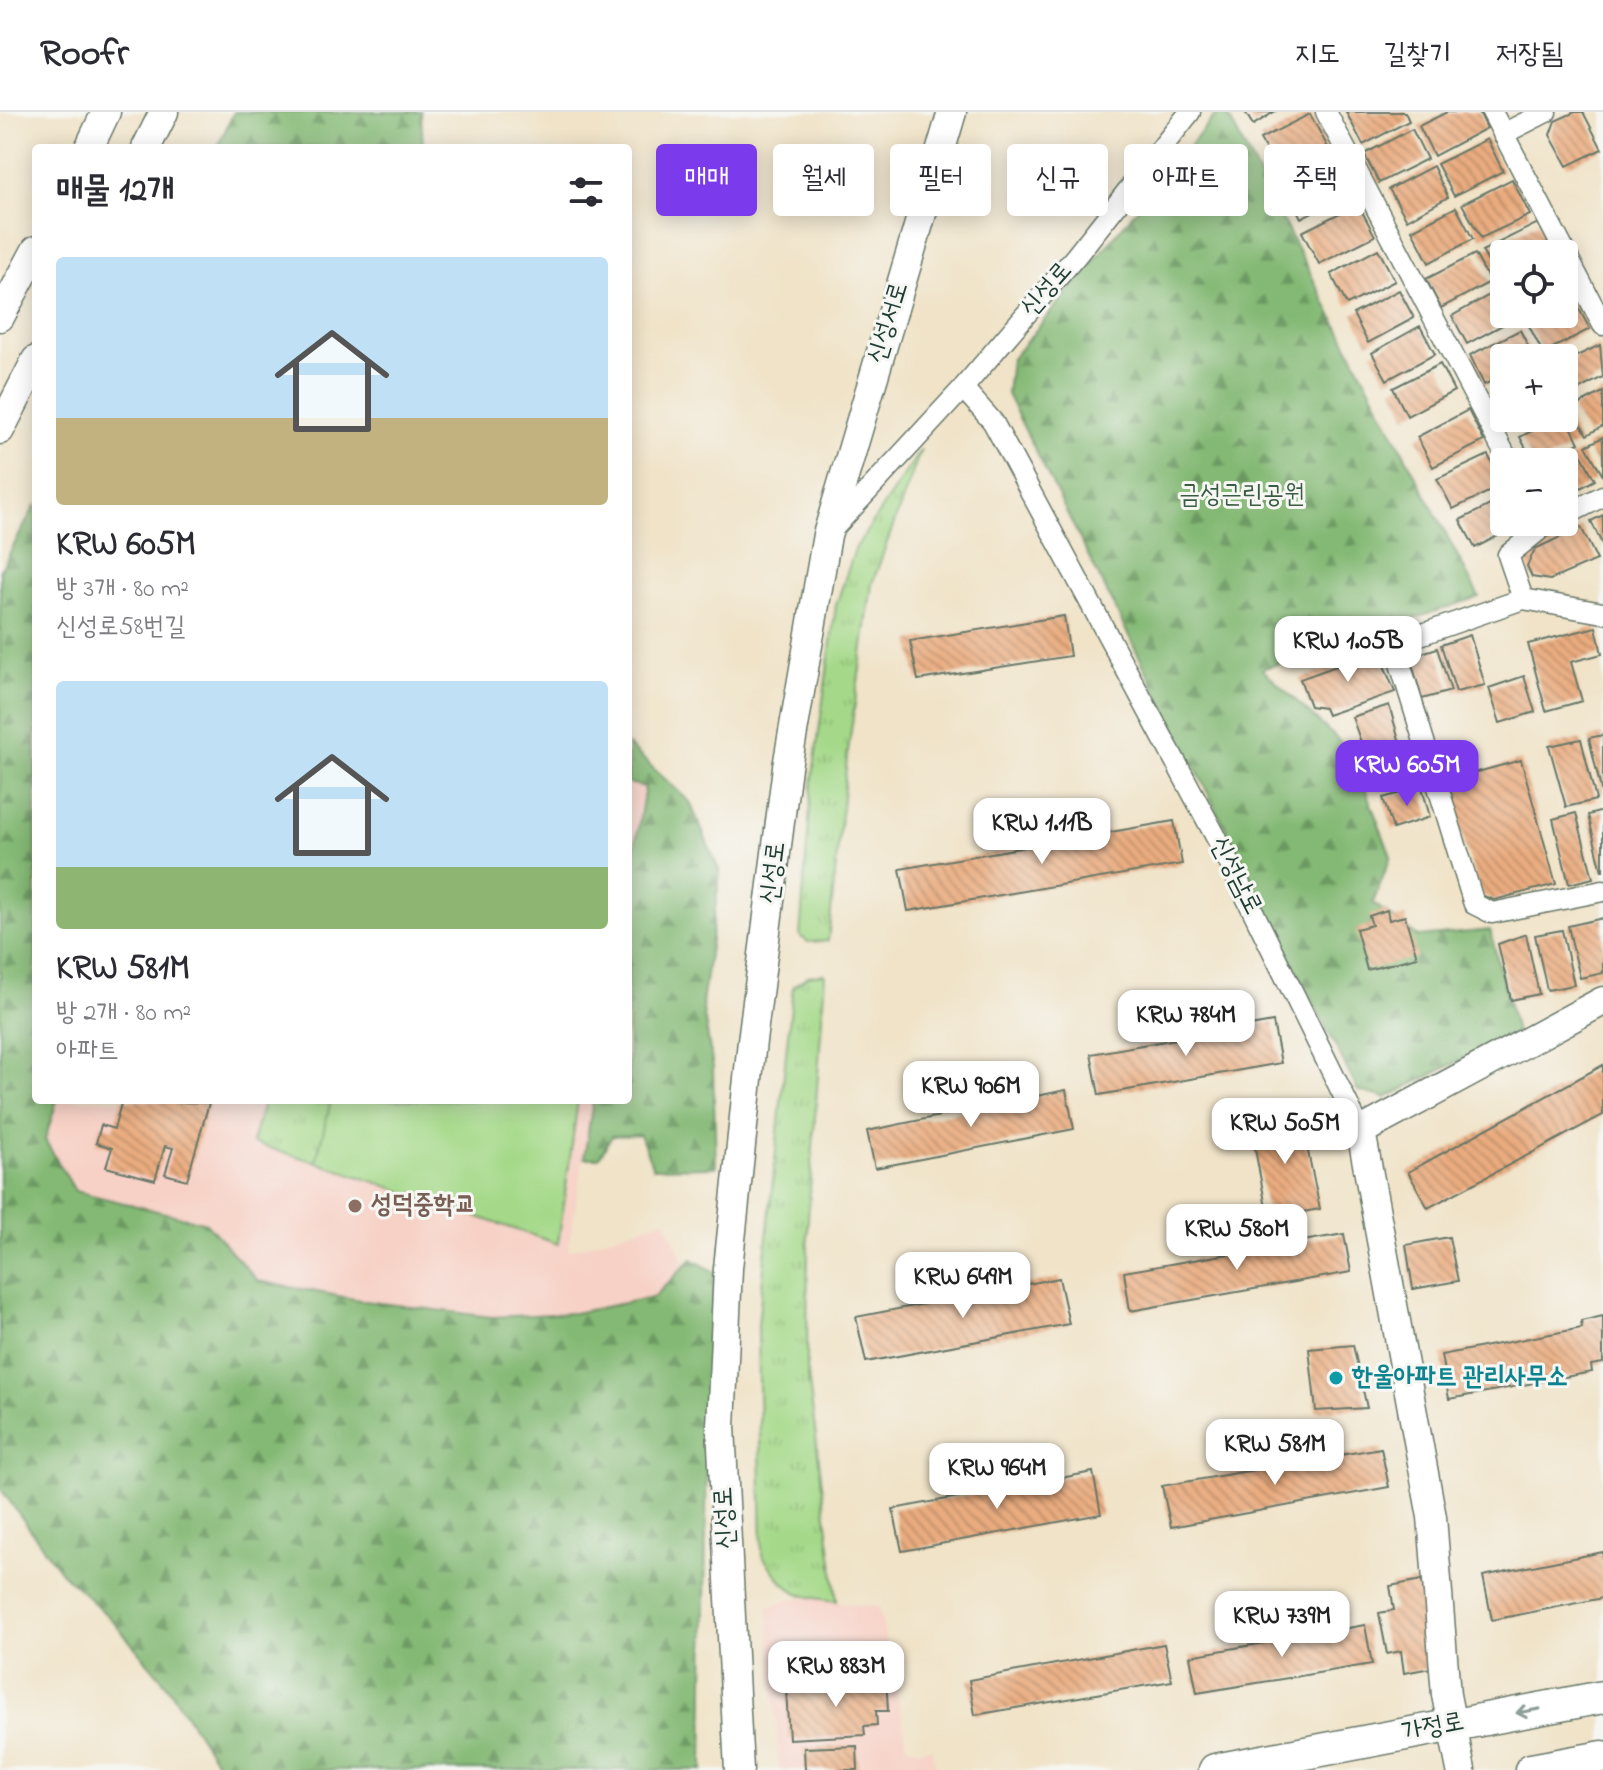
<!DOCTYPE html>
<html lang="ko">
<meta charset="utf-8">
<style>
body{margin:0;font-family:"Indie Flower","Poor Story",sans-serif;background:#f7f7f7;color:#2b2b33;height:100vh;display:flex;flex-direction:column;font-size:30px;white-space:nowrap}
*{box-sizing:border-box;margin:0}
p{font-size:26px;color:#7c7c81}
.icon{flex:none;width:44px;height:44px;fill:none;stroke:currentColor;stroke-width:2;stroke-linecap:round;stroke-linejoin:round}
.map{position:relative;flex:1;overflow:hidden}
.drawer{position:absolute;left:32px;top:32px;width:600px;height:960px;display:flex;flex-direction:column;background:#fff;border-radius:8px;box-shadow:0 4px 20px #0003}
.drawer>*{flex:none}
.hud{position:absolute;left:656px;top:32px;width:760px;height:72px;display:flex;gap:16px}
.tools{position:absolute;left:1490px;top:128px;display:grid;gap:16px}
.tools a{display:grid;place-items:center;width:88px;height:88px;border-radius:8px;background:#fff;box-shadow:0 4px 20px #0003;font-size:40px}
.price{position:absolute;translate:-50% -68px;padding:0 18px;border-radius:16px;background:#fff;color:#222;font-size:26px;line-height:52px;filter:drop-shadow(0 2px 4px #0008)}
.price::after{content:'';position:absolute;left:50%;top:48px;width:24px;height:18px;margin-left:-12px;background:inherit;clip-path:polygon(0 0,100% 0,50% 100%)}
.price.on{background:#7c3aed;color:#fff}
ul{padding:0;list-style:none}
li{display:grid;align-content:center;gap:16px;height:424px;padding:0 24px}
li span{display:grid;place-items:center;height:248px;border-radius:8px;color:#555}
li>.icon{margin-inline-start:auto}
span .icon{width:144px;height:144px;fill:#fffc;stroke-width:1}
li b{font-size:34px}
h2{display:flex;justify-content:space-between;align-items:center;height:96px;padding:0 24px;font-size:34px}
.chip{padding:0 28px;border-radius:8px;background:#fff;box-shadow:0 4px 20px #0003;font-size:28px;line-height:72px}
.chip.on{background:#7c3aed;color:#fff}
header{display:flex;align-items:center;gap:48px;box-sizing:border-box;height:112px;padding:0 40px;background:#fff;border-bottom:2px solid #e1e1e2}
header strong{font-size:38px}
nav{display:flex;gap:44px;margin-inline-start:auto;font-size:28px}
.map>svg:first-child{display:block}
.built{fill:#f7d1c6}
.grass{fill:url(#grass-tufts);stroke:#628b5e;stroke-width:2}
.forest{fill:url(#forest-firs);stroke:#527b54;stroke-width:2}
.park{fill:#a5d989;stroke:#628b5e;stroke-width:2}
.building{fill:url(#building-back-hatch)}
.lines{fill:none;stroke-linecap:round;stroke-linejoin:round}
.street-casing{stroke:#687768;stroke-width:23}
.secondary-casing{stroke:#687768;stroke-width:31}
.primary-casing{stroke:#687768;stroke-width:35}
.street{stroke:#fff;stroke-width:20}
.secondary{stroke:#fff;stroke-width:28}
.primary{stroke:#fff;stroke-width:32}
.oneway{stroke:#8f9e9a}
.education-dot{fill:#8d6e63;stroke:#f6f6f2;stroke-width:3}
.culture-dot{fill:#0f9aa8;stroke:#f6f6f2;stroke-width:3}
.labels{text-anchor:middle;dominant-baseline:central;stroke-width:6;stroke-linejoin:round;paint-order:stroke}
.street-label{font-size:26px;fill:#1f3d34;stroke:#f6f6f2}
.park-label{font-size:26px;fill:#3a5c45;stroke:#f6f6f2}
.education-label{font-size:26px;font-weight:bold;fill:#785e54;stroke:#f6f6f2;text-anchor:start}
.culture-label{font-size:26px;font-weight:bold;fill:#0d838f;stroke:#f6f6f2;text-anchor:start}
</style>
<header>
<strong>Roofr</strong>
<nav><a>지도</a><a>길찾기</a><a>저장됨</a></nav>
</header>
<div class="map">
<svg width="1603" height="1658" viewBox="0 0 1603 1658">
<defs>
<pattern id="grass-tufts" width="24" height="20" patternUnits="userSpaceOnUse" patternTransform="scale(2)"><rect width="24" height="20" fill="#a5d989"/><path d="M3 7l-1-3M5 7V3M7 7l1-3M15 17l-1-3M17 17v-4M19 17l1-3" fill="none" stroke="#8ebb77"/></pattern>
<pattern id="forest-firs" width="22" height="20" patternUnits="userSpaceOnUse" patternTransform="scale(2)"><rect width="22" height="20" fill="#84b975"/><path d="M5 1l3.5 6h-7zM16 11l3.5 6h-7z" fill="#6b9861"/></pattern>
<pattern id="building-back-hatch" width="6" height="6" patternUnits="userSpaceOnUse" patternTransform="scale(2)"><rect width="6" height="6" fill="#eaac7f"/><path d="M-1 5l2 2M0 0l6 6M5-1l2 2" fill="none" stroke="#bd8d69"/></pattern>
</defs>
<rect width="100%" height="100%" fill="#f6f6f2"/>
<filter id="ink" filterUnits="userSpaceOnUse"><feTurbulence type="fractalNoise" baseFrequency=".0125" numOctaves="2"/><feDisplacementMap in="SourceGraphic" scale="16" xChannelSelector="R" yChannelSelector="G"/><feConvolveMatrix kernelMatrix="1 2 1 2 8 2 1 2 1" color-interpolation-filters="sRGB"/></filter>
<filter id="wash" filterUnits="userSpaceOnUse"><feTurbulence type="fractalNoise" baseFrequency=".006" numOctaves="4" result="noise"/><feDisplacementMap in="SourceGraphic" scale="32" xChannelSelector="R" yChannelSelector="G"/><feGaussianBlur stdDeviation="1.8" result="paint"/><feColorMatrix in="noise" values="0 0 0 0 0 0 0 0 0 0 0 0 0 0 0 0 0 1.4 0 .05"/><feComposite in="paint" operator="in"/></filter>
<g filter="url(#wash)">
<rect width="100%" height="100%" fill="#f0e3c8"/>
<path class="built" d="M628 671 645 675 628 776Z
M57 988H593L568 1139 665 1108 685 1153 654 1185 574 1201 491 1205 365 1189 259 1168 206 1111 75 1079 45 1028Z
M799 1485 879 1495 907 1632 918 1638 931 1636 937 1658H779L768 1495Z"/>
<path class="grass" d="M921 337 872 472 847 646 828 829 808 830 800 824 812 671 836 493 855 437Z
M825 862 808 1106 807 1255 837 1489C792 1484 788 1480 762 1443L758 1213 793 874 808 864Z
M264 988H332L316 1050 252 1031Z"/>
<path class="forest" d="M234 0H421L423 36H217Z
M1218 0H1226L1479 485 1262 557 1351 640 1391 744 1373 791 1418 825 1490 818 1516 920 1386 986 1358 979 1007 282 1011 248Z
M36 392V988H57L45 1028 75 1079 206 1111 258 1169 365 1189 491 1205 574 1201 654 1185 692 1147 715 1160 707 1326 703 1658H221L167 1573 111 1507 61 1460 0 1376V459Z
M628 633 690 690 720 761 702 892 713 955 716 1055 653 1056 640 1023 612 1024 599 1046H584L593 988H628V776L645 675 628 671Z"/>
<path class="park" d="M331 988H578L558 1132 316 1050Z"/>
<g id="blocks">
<path class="building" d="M1245 0H1274L1253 13Z
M1346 0H1405L1409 9 1363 33Z
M1447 0H1479L1487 16 1434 44 1419 14Z
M1575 0H1583L1602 37 1567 54 1550 23 1555 9Z
M1310 2 1330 39 1281 65 1260 27Z
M1412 17 1427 47 1379 71 1364 42Z
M1487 27 1503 59 1454 84 1437 52Z
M1335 51 1350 81 1301 106 1285 75Z
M1433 54 1448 85 1407 108 1389 77Z
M1512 67 1530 103 1481 126 1462 92Z
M1358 92 1375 124 1319 152 1302 120Z
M1456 95 1473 127 1429 151 1412 118Z
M1538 111 1552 137 1543 142H1504V162L1497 166 1482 139Z
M1378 137 1395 169 1347 193 1331 162Z
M1475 142 1490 170 1441 196 1426 167Z
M1564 160 1572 176 1564 180Z
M1399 178 1414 206 1368 231 1353 202Z
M1495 180 1510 209 1467 232 1452 204Z
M1574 188 1590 217 1543 241 1528 212 1547 202H1564V193Z
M1420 214 1435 242 1387 268 1372 241Z
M1520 218 1534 246H1504V263L1484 273 1470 243Z
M1600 233 1603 265 1564 285V250Z
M1440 252 1454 279 1407 304 1393 276Z
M1504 280V305L1494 285Z
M1603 280V314L1587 323 1572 296Z
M1468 298 1484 329 1433 355 1417 325Z
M1564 300 1579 331 1542 350H1533L1520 325 1557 306H1564Z
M1603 325V364L1586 334Z
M1580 340 1595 368 1564 385V349Z
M1488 343 1503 373 1453 397 1437 367Z
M1504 386V410H1516L1515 415 1475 436 1460 408Z
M1603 403V434L1591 409Z
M1581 415 1597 448 1550 468 1532 465 1527 454 1535 437Z
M1064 504 1070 544 918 568 910 529Z
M1596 515 1602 542 1571 550 1582 589 1546 599 1528 532Z
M1470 523 1485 573 1456 580 1441 533Z
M1437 536 1451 579 1422 587 1410 545Z
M1378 539 1395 580 1327 603 1324 596 1310 594 1300 567Z
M1524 564 1535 600 1500 611 1489 576Z
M1389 593 1407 655 1374 667 1352 605Z
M1603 623V682H1602L1589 626Z
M1581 627 1596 688 1566 695 1549 634Z
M1521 648 1556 772 1494 788 1481 783 1445 669Z
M1422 675 1430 705 1393 717 1383 686Z
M1603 699V759H1602L1588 703Z
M1576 701 1593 766 1569 772 1553 707Z
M1174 709 1182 752 908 799 900 757Z
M1387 798 1389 808 1405 804 1417 845 1367 858 1356 817 1372 813 1369 804Z
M1603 806V861L1580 866 1568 814Z
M1562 818 1574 873 1547 878 1535 823Z
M1526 822 1539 882 1511 888 1498 832Z
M1273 910 1281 951 1099 983 1091 942Z
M1603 953V1003L1428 1096 1408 1060Z
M1066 978 1074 1017 875 1056 867 1019Z
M122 988 209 991 187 1068 165 1062 173 1036 165 1034 155 1068 106 1055 112 1036 96 1031 101 1013 114 1017Z
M1299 997 1320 1097 1268 1106 1252 1021 1267 1019 1264 1003Z
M1344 1122 1351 1160 1130 1199 1124 1160Z
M1449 1125 1458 1169 1413 1177 1406 1133Z
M1059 1166 1069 1212 866 1250 856 1205Z
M1603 1204V1251L1591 1253 1592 1260 1449 1287 1441 1243 1582 1216 1581 1209Z
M1353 1233 1367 1296 1316 1299 1309 1237Z
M1381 1336 1389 1375 1171 1415 1162 1374Z
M1093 1360 1101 1402 902 1439 893 1397Z
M1603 1440V1486L1492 1508 1483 1464Z
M1422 1468 1436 1555 1404 1561 1401 1539 1387 1542 1379 1501 1394 1498 1390 1474Z
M1365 1513 1372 1552 1197 1581 1190 1544Z
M1164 1532 1172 1569 975 1603 969 1568Z
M874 1563H886L888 1599H876L877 1613 864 1614 865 1623 789 1627 786 1577 844 1574V1568L874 1567Z
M857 1634 858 1658H805L804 1636Z"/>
</g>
</g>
<g filter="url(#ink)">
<use href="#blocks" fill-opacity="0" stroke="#687768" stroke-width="2"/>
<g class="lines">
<g class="street-casing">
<path id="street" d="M1326 0 1509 350
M1492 0 1603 213
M1503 22 1546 0
M963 276 993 310 1223 738 1361 1019
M1564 404 1603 384
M1540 410 1543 415 1508 443 1523 487 1603 501
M830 420 963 276 1076 144 1190 0
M1523 487 1394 532 1474 792 1492 801 1603 779"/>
</g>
<g class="secondary-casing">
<path id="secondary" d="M89 36 106 0
M146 36 164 0
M0 205 36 138
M0 318 36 248
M739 1658 721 1315 728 1156 752 929 787 655 827 423 952 0
M1461 1658 1446 1583 1432 1405 1361 1019 1603 889"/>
</g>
<g class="primary-casing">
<path id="primary" d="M1215 1658 1603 1585
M1531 1658 1603 1645"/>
</g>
<use href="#street" class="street"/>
<use href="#secondary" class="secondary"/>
<use href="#primary" class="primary"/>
</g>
<defs><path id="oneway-shaft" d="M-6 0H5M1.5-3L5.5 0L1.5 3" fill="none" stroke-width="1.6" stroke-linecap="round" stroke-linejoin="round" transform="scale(2)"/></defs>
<use class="oneway" href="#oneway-shaft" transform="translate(1528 1599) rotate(170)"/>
</g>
<circle class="education-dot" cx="355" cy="1094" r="8"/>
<circle class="culture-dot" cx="1336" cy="1266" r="8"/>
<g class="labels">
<g class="street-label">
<text transform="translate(1047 178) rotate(-49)">신성로</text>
<text transform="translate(889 211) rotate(-73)">신성서로</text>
<text transform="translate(774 761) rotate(-83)">신성로</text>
<text transform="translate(1235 764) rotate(63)">신성남로</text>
<text transform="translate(726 1406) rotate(-93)">신성로</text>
<text transform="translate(1433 1616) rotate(-11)">가정로</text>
</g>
<g class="park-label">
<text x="1242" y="384">금성근린공원</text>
</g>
<g class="education-label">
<text x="371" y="1094">성덕중학교</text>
</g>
<g class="culture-label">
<text x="1352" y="1266">한울아파트 관리사무소</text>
</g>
</g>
</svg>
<div class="tools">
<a><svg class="icon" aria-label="locate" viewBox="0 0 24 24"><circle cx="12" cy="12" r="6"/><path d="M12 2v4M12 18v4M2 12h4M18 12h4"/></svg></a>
<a>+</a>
<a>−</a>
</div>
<b class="price" style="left:1348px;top:572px">KRW 1.05B</b>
<b class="price on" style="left:1407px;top:696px">KRW 605M</b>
<b class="price" style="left:1042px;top:754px">KRW 1.11B</b>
<b class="price" style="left:1186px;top:946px">KRW 784M</b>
<b class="price" style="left:971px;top:1017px">KRW 906M</b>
<b class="price" style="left:1285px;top:1054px">KRW 505M</b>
<b class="price" style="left:1237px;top:1160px">KRW 580M</b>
<b class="price" style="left:963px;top:1208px">KRW 649M</b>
<b class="price" style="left:1275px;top:1375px">KRW 581M</b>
<b class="price" style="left:997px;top:1399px">KRW 964M</b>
<b class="price" style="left:1282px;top:1547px">KRW 739M</b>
<b class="price" style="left:836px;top:1597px">KRW 883M</b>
<div class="hud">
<a class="chip on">매매</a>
<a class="chip">월세</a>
<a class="chip">필터</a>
<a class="chip">신규</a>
<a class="chip">아파트</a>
<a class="chip">주택</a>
</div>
<section class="drawer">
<h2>매물 12개<svg class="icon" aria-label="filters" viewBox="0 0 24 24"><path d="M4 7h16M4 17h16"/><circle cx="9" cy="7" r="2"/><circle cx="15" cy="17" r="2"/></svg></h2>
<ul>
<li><span style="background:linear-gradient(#bfe0f5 65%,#c2b280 0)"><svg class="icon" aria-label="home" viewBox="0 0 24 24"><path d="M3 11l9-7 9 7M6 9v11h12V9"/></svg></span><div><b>KRW 605M</b><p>방 3개 · 80 m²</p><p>신성로58번길</p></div></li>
<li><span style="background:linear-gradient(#bfe0f5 75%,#8fb573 0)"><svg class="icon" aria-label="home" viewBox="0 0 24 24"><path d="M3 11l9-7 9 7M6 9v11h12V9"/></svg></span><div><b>KRW 581M</b><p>방 2개 · 80 m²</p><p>아파트</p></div></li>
</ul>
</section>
</div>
